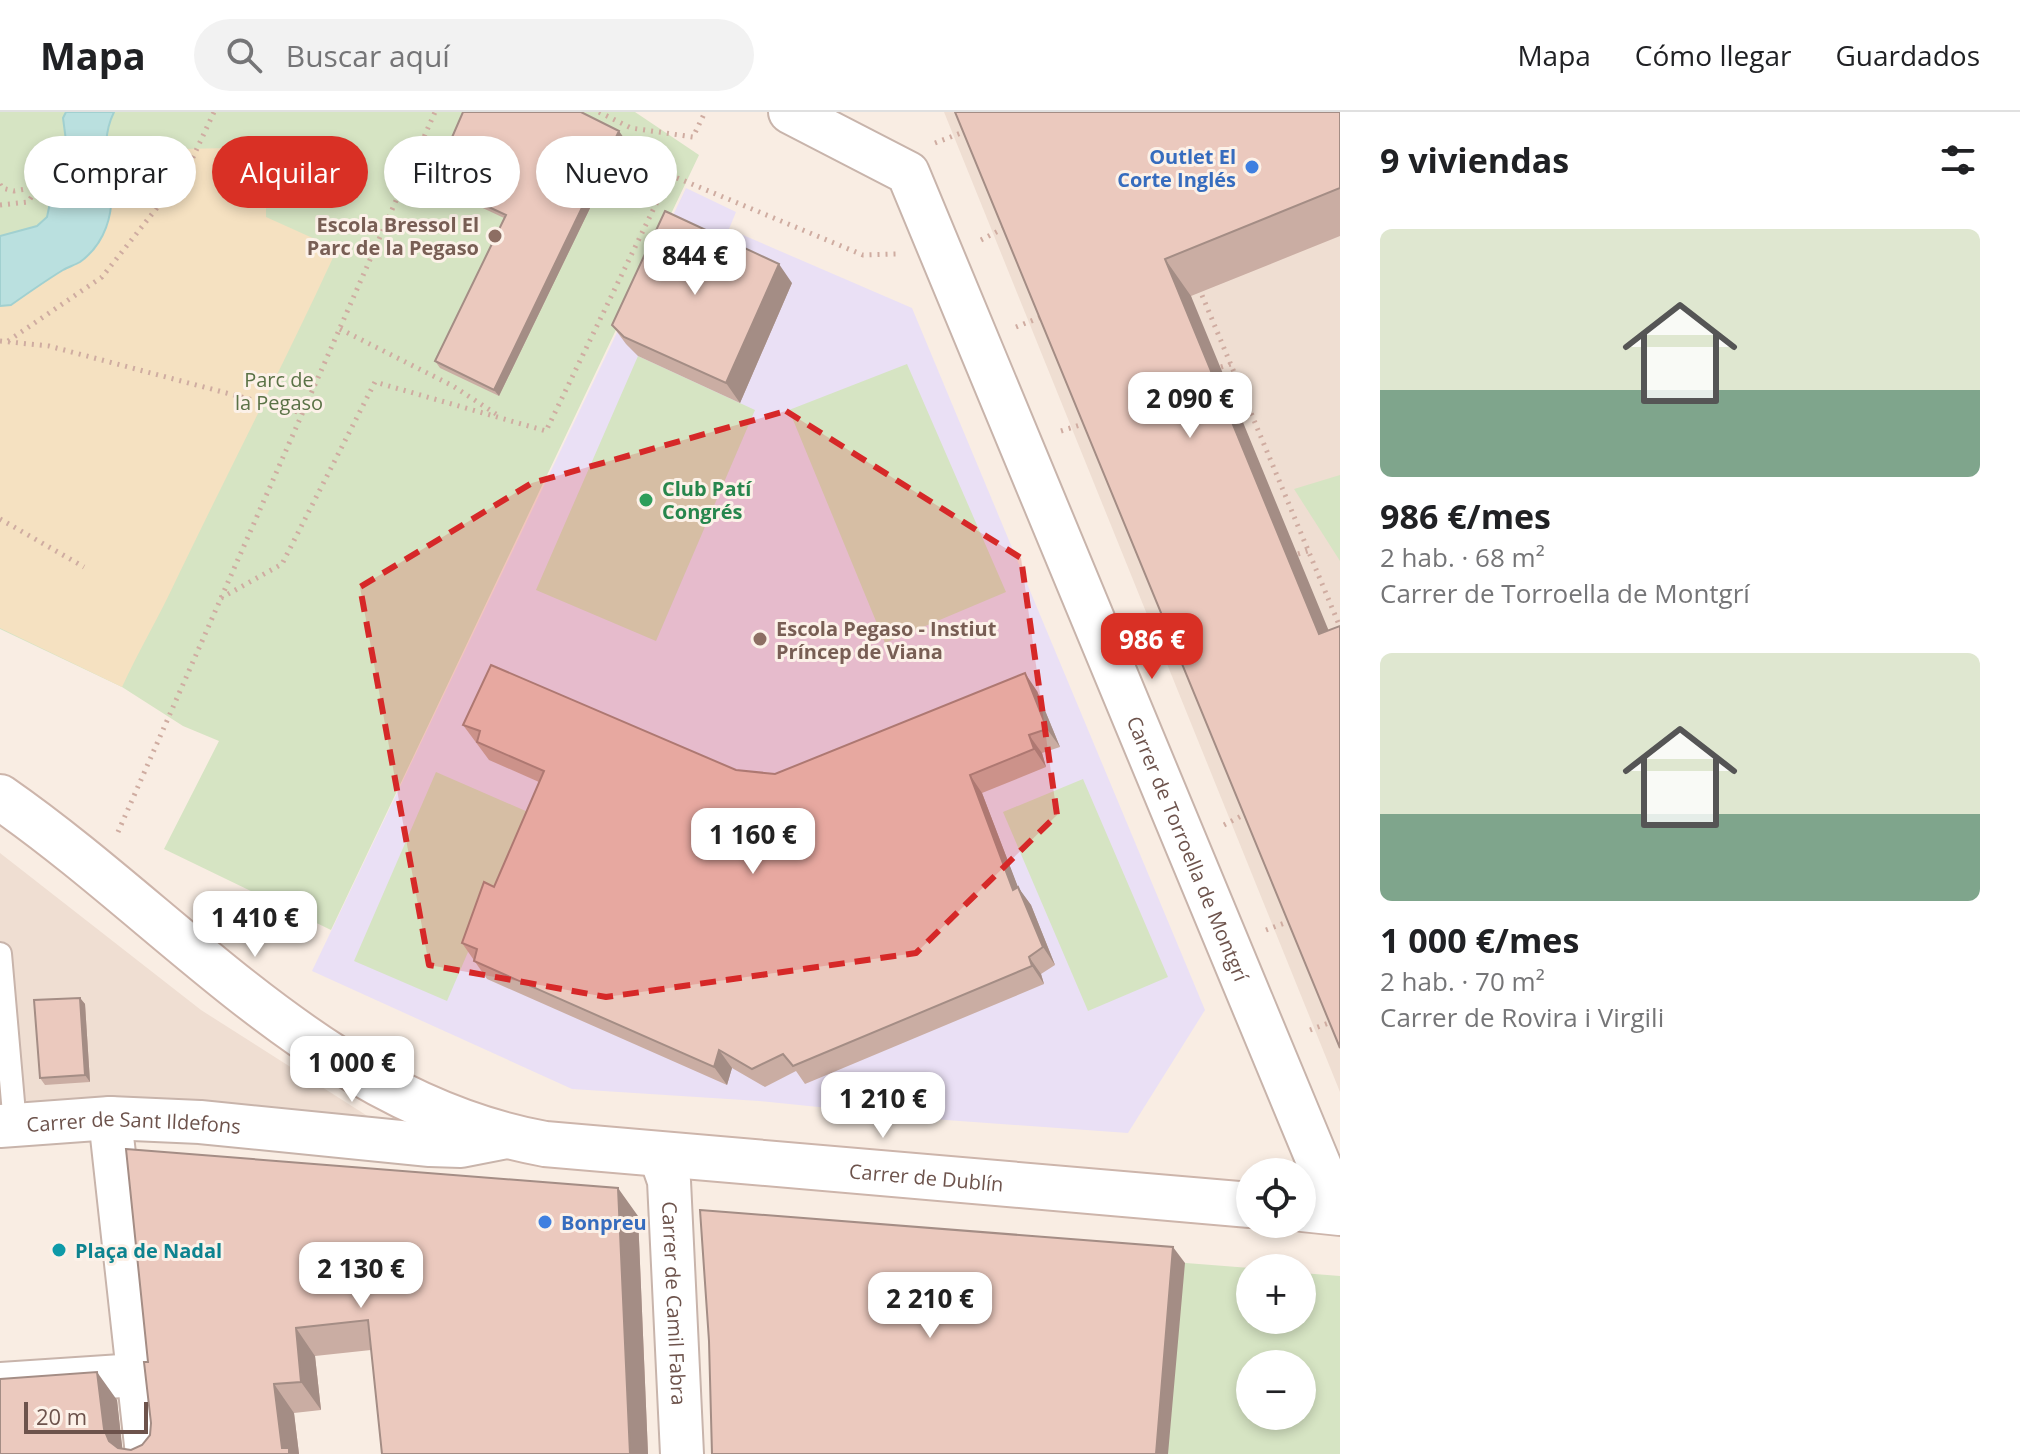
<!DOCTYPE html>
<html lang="es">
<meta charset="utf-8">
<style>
body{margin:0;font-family:"Open Sans",sans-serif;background:#f2f2f2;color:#202124;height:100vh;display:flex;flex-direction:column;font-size:30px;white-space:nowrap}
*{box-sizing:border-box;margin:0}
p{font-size:26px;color:#757577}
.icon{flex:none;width:44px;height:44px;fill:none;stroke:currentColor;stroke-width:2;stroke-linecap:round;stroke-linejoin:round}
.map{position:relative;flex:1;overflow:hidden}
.sheet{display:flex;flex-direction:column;background:#fff;width:680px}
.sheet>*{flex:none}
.hud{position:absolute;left:24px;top:24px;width:760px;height:72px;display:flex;gap:16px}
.tools{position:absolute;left:1236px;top:1046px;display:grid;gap:16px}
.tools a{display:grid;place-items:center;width:80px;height:80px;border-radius:50%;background:#fff;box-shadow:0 4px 12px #0003;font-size:40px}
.scale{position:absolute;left:24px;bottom:20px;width:124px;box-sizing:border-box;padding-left:8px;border:4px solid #6d534c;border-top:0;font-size:22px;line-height:28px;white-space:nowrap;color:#6d534c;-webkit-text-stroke:6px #fcf1e8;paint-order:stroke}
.price{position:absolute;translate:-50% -68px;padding:0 18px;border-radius:16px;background:#fff;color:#222;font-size:26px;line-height:52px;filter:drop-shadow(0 2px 4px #0008)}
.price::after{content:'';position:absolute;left:50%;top:48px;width:24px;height:18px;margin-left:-12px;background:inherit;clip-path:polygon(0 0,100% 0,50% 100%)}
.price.on{background:#d93025;color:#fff}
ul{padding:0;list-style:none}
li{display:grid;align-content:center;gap:16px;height:424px;padding:0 40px}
li span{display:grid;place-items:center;height:248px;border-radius:12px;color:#555}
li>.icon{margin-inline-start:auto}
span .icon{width:144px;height:144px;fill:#fffc;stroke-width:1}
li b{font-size:34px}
h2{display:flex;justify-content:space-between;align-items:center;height:96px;padding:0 40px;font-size:34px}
.tag{padding:0 28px;border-radius:36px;background:#fff;box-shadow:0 4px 12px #0003;font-size:28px;line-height:72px}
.tag.on{background:#d93025;color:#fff}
header{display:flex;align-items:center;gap:48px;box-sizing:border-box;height:112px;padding:0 40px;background:#fff;border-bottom:2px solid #e0e0e0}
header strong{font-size:38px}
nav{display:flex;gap:44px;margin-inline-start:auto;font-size:28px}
.search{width:560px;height:72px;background:#f2f2f2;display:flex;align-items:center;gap:20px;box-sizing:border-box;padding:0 28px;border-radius:44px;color:#757577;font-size:30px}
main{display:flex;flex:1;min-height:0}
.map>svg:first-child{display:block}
.residential{fill:#efded2}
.education{fill:#eae0f5}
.green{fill:#d6e4c3;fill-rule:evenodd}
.sand{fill:#f5e1c1}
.water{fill:#bae0df;stroke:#a1d0d0;stroke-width:2}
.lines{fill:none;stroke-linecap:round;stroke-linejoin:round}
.service-casing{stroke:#c8b4ab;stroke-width:26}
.minor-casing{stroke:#c8b4ab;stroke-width:46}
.secondary-casing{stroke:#cdb5ab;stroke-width:48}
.path{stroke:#cfaca1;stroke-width:5;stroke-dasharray:2 6;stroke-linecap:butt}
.service{stroke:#fff;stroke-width:22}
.minor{stroke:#fff;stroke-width:42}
.secondary{stroke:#fff;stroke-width:44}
.wall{fill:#caada3}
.shaded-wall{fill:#a48d85}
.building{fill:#ebc9be;stroke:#a48d85;stroke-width:2}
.marked{fill:#d62828;fill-opacity:0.2;stroke:#d62828;stroke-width:6;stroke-dasharray:16 10;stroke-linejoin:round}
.shop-dot{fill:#3f7fe0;stroke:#fcf1e8;stroke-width:3}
.education-dot{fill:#8d6e63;stroke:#fcf1e8;stroke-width:3}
.leisure-dot{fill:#2e9e5b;stroke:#fcf1e8;stroke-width:3}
.culture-dot{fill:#0f9aa8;stroke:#fcf1e8;stroke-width:3}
.labels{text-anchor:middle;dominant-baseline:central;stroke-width:6;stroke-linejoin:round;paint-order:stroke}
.shop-label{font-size:20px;font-weight:bold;fill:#366cbe;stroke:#fcf1e8;text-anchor:end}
.education-label{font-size:20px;font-weight:bold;fill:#785e54;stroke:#fcf1e8;text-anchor:end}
.park-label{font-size:20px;fill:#5a7246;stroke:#fcf1e8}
.leisure-label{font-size:20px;font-weight:bold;fill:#27864d;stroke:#fcf1e8;text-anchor:start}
.street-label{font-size:20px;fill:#6d534c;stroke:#fcf1e8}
.culture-label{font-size:20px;font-weight:bold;fill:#0d838f;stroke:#fcf1e8;text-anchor:start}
</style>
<header>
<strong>Mapa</strong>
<div class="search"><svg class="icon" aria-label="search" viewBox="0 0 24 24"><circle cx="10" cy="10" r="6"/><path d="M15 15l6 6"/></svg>Buscar aquí</div>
<nav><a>Mapa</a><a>Cómo llegar</a><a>Guardados</a></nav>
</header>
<main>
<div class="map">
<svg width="1340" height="1342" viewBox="0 0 1340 1342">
<rect width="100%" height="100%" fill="#f9ede3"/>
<path class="residential" d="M944 0H1340V980Z
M0 741 201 898 369 1005 134 986 0 996Z"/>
<path class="education" d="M686 76 736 100 729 117 912 196 1205 898 1128 1021 946 1008 759 989 572 977 312 859Z"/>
<path class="green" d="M0 0H635L699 43 331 818 164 737 219 629 183 614 122 575 0 517Z
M638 244 755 298 656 529 536 478Z
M907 252 1006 480 885 531 789 298Z
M1340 363V449L1294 377Z
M436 660 528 700 447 889 354 849Z
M1083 667 1168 865 1088 899 1003 700Z
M711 1114 1250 1156V1208H1302V1161L1340 1164V1342H723ZM1250 1252H1302V1304H1250Z"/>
<path class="sand" d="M232 36 256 54 266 88V105L337 137C286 248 230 356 177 466 160 503 139 538 122 575L0 516V194L11 193 67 155 79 150 112 93 108 56 146 48 180 37Z"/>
<path class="water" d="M66 0H114C101 27 108 45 111 73 114 102 105 132 80 150 75 153 68 155 63 158 45 169 28 181 11 193L0 194V124L37 114 47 105 51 86 67 68 70 59 63 6Z"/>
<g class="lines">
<g class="service-casing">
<path id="service" d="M0 842 15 1013"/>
</g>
<g class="minor-casing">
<g id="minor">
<path id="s1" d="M790 0 908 61 1339 1100"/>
<path d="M110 1006 147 1342"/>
<path id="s2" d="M0 1014 110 1006 200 1010 430 1033 461 1034 507 1025"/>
<path id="s3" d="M660 1043 669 1069 682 1342"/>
<path d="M0 1272 137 1263"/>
</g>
</g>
<g class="secondary-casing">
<g id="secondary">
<path id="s4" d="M0 685C177 808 323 992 545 1032L1250 1093"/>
<path d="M1302 1097 1340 1101"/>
</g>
</g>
<path class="path" d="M599 0 631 16 693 25 705 0
M935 31 966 19
M0 72 2 76 14 79 38 75
M0 93 28 90 38 75
M981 128 1004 116
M1199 176 1340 515
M1016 215 1041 205
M340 217 453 274 496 302
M0 229 49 234 302 301
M8 229 102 165 187 58 214 0
M1221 255 1231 252
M1061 319 1086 311
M0 407 84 455
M1298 442 1308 439
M221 486 282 452 375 270 546 319 670 63 863 143 896 142
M1142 511 1166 500
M1224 713 1247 701
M118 720 435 0
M1266 818 1290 809
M1310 918 1334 909"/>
<use href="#service" class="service"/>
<use href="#minor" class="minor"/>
<use href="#secondary" class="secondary"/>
</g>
<path class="wall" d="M955 0H1340V124L1191 184 1340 936Z
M624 26 499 284 440 256 435 249 504 106 438 75 433 69Z
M792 171 740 291 638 244 626 232 612 213Z
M1037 579 1060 635 1042 641 1046 655 982 681 1018 776 1031 793 1055 853 1041 862 1044 872 805 972 796 959 765 975 732 956 727 973 487 867 462 831 494 775 539 670 489 648 463 613 736 658 775 662Z
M80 886 85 892 90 970 45 973 40 966Z
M638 1104 648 1342H382L371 1238 315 1244 321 1298 294 1301 299 1342H0L117 1288 122 1337 131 1338 142 1333 150 1323 151 1311 148 1250Z"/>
<path class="shaded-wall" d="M619 19 624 26 499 284 494 278Z
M1165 147 1191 184 1340 546 1319 522Z
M779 152 792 171 740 291 726 271Z
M1025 561 1037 579 1060 635 1047 617Z
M1029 623 1042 641 1046 655 1034 637Z
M970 663 982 681 1026 796 1013 778Z
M1018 775 1031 793 1055 853 1043 835Z
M1029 845 1041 862 1044 872 1032 854Z
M80 886 85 892 90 970 85 963Z
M719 938 732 956 727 973 714 955Z
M618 1076 638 1104 648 1342H630Z
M1173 1135 1185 1151 1168 1342H1156Z
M296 1216 315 1244 321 1298 301 1270Z
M97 1260 117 1288 123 1342 109 1329 104 1317Z
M274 1272 294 1301 299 1342H286L282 1336Z"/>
<path class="building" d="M463 0H581L619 19 494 278 435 249 506 103 433 69Z
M955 0H1340V76L1165 147 1319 522 1340 514V936Z
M665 99 779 152 726 271 624 225 612 213Z
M491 553 736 658 775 662 1025 561 1047 617 1029 623 1034 637 970 663 1013 778 1018 775 1043 835 1029 845 1032 854 793 954 783 942 752 957 719 938 714 955 474 849 477 837 462 831 484 770 494 775 544 659 477 630 480 619 463 613Z
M80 886 85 963 40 966 34 888Z
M126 1037 618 1076 630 1342H382L368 1208 296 1216 301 1270 274 1272 282 1336H289V1342H0V1267L97 1260 104 1317 109 1329 118 1336 131 1338 142 1333 150 1323 151 1311 144 1250H148Z
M700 1098 1173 1135 1156 1342H712L709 1229Z"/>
<path class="marked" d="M786 299 1021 446 1057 703 916 841 606 885 429 853 360 475 532 371Z"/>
<g class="shop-dot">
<circle cx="1252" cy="55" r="8"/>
<circle cx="545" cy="1110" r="8"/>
</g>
<g class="education-dot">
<circle cx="495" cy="124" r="8"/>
<circle cx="760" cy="527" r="8"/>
</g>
<circle class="leisure-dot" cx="646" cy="388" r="8"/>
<circle class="culture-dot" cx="59" cy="1138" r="8"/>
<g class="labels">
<g class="shop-label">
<text x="1236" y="44">Outlet El<tspan x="1236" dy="23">Corte Inglés</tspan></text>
<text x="561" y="1110" text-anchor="start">Bonpreu</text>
</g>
<g class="education-label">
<text x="479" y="112">Escola Bressol El<tspan x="479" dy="23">Parc de la Pegaso</tspan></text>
<text x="776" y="516" text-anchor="start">Escola Pegaso - Instiut<tspan x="776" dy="23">Príncep de Viana</tspan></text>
</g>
<g class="park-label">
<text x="279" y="267">Parc de<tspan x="279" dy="23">la Pegaso</tspan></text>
</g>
<g class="leisure-label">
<text x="662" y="376">Club Patí<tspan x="662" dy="23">Congrés</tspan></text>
</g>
<g class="street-label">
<text stroke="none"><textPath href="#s1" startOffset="864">Carrer de Torroella de Montgrí</textPath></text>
<text stroke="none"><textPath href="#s2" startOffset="134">Carrer de Sant Ildefons</textPath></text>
<text stroke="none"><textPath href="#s4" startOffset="1036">Carrer de Dublín</textPath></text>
<text stroke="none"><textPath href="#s3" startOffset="150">Carrer de Camil Fabra</textPath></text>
</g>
<g class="culture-label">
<text x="75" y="1138">Plaça de Nadal</text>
</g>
</g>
</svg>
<div class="tools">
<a><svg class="icon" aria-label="locate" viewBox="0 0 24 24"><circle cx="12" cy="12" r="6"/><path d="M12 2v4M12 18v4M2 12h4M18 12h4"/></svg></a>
<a>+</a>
<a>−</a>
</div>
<div class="scale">20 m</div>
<b class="price" style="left:695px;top:185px">844 €</b>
<b class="price" style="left:1190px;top:328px">2 090 €</b>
<b class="price on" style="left:1152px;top:569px">986 €</b>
<b class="price" style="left:753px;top:764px">1 160 €</b>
<b class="price" style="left:255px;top:847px">1 410 €</b>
<b class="price" style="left:352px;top:992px">1 000 €</b>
<b class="price" style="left:883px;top:1028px">1 210 €</b>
<b class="price" style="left:361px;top:1198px">2 130 €</b>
<b class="price" style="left:930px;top:1228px">2 210 €</b>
<div class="hud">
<a class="tag">Comprar</a>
<a class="tag on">Alquilar</a>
<a class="tag">Filtros</a>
<a class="tag">Nuevo</a>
</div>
</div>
<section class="sheet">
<h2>9 viviendas<svg class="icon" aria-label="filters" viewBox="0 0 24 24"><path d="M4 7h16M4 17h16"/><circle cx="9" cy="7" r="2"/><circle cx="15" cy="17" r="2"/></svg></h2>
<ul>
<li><span style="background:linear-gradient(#dfe7d0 65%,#7fa58c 0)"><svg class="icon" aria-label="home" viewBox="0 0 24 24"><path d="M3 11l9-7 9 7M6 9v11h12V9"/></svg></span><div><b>986 €/mes</b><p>2 hab. · 68 m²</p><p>Carrer de Torroella de Montgrí</p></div></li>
<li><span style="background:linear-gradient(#dfe7d0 65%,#7fa58c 0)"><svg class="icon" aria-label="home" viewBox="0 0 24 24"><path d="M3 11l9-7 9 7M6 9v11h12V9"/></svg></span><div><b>1 000 €/mes</b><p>2 hab. · 70 m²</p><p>Carrer de Rovira i Virgili</p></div></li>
</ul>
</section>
</main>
